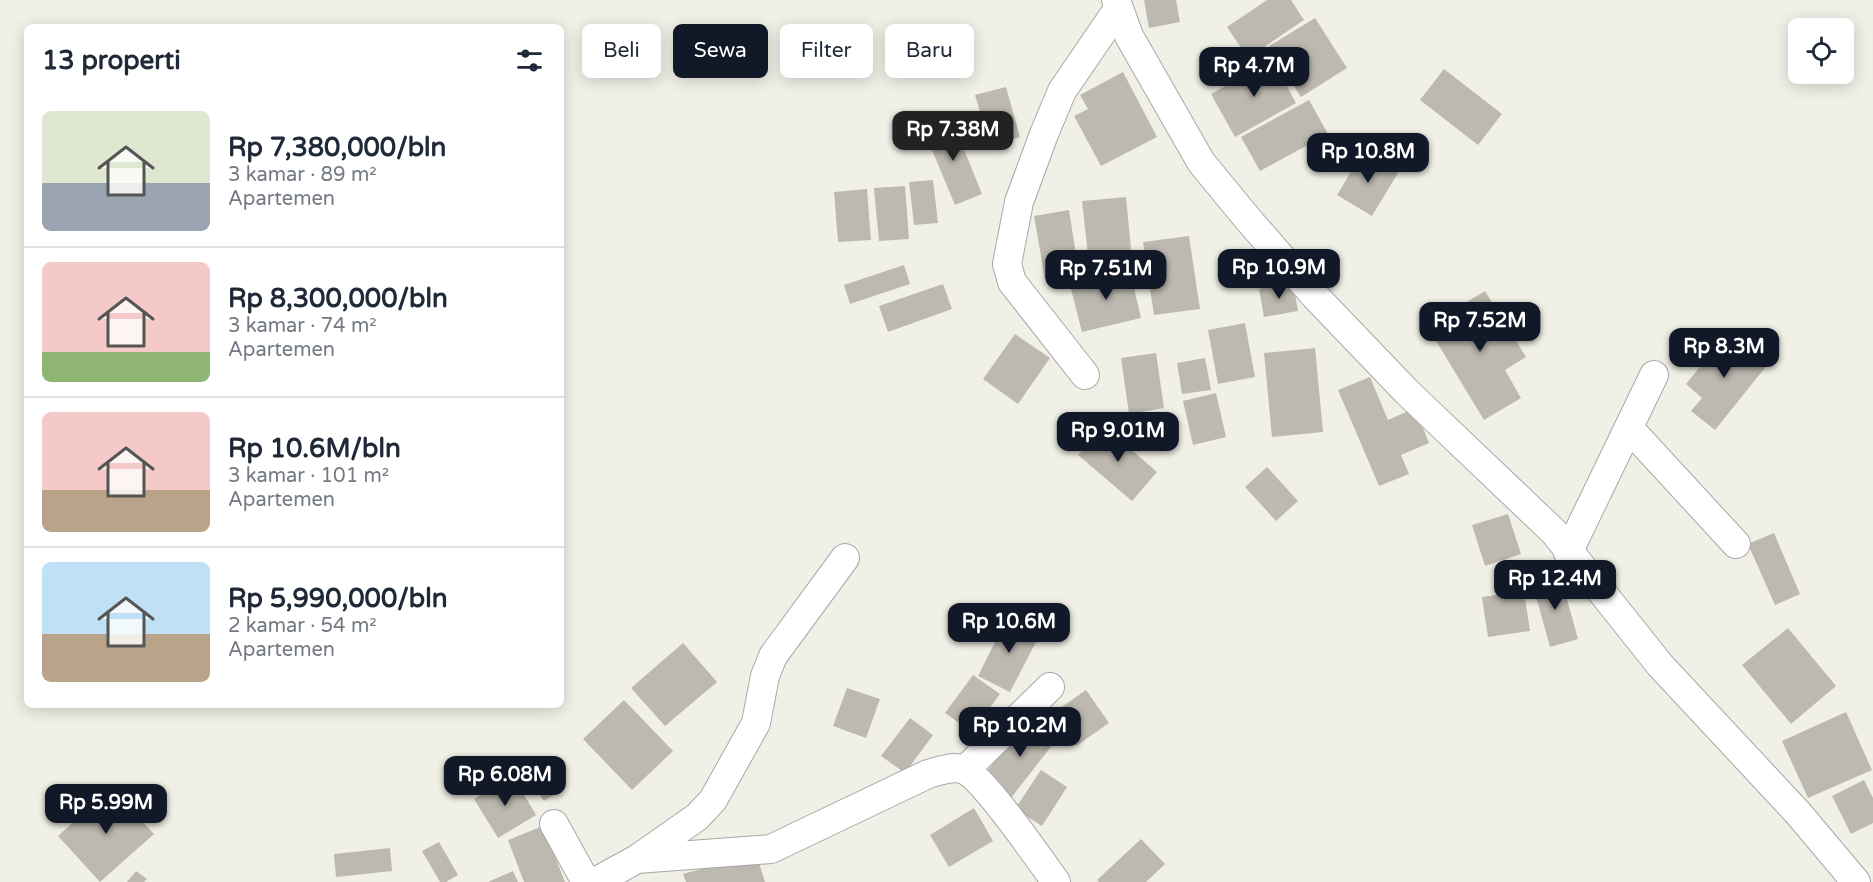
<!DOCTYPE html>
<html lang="id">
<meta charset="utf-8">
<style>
body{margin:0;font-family:"Varela Round",sans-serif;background:#f6f6f7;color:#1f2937;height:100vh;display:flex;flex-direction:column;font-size:22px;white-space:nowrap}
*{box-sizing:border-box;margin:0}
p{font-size:20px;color:#747a83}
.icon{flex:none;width:33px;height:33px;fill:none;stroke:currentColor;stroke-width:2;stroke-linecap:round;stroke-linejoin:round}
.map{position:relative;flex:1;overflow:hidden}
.sheet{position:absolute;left:24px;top:24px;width:540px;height:684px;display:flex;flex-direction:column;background:#fff;border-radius:9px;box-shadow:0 3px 15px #0003}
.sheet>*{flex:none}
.top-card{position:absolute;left:582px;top:24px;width:570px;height:54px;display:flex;gap:12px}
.controls{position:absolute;left:1788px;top:18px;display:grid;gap:12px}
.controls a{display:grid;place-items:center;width:66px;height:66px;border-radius:9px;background:#fff;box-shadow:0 3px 15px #0003;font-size:30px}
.price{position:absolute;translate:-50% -51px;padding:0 14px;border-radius:12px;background:#111827;color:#fff;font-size:20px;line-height:39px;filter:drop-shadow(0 2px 3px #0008)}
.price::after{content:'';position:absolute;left:50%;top:36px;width:18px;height:14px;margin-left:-9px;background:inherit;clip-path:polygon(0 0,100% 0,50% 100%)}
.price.current{background:#222;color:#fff}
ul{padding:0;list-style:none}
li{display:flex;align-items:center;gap:18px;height:150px;padding:0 18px}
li+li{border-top:2px solid #e0e1e3}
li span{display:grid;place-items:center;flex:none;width:168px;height:120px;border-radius:9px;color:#555}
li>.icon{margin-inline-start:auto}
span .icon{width:72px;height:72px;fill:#fffc;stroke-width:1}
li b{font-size:26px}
h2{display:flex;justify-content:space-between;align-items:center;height:72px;padding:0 18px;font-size:26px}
.pill{padding:0 21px;border-radius:9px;background:#fff;box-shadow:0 3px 15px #0003;font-size:21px;line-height:54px}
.pill.current{background:#111827;color:#fff}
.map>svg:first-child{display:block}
.building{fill:#bdb9b0}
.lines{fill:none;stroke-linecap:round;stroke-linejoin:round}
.street-casing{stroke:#a7a7a7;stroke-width:30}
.street{stroke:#fff;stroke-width:28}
</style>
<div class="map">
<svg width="1873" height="882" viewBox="0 0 1873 882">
<rect width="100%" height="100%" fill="#f1f0e7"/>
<path class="building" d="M1144 0H1176L1180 22 1149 28Z
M1267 0H1291L1304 20 1248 58 1227 27Z
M1315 18 1347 68 1301 97 1269 46Z
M1273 60 1296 103 1235 137 1211 94Z
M1444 69 1502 114 1478 145 1420 100Z
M1123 72 1157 137 1101 166 1074 116 1088 109 1080 95Z
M1006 87 1020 137 990 146 975 95Z
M1309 100 1328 134 1260 171 1241 137Z
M952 120 982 194 955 205 924 131Z
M1363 152 1398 173 1372 216 1337 195Z
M933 180 938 223 914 225 909 182Z
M905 186 909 239 879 241 874 188Z
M867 189 871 240 838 242 834 192Z
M1126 197 1132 259 1089 264 1082 201Z
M1069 210 1079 274 1045 279 1034 216Z
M1189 236 1200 309 1154 315 1143 242Z
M904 265 910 284 850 304 844 285Z
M1130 271 1141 318 1082 332 1070 285Z
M1293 283 1298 311 1264 317 1259 289Z
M943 284 952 309 888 332 879 306Z
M1485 291 1526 357 1505 370 1521 398 1484 420 1427 326Z
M1245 323 1255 377 1218 384 1208 330Z
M1728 332 1768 364 1715 430 1691 411 1702 398 1686 384Z
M1015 334 1050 358 1018 404 983 379Z
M1315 348 1323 432 1272 437 1264 353Z
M1156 353 1164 408 1129 414 1121 358Z
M1205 358 1211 390 1182 394 1177 363Z
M1370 377 1388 420 1415 408 1429 443 1401 455 1409 474 1379 486 1338 390Z
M1216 393 1226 437 1193 445 1183 401Z
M1104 426 1157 472 1132 501 1078 455Z
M1267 467 1298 501 1276 521 1245 487Z
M1508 514 1521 554 1485 566 1472 525Z
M1774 533 1800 594 1775 605 1748 544Z
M1560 574 1578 639 1550 647 1532 582Z
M1524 591 1530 631 1488 637 1482 597Z
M1008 616 1041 632 1010 692 978 676Z
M1788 628 1836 686 1791 724 1742 665Z
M683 643 717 682 665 726 631 688Z
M973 675 1000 694 972 732 945 713Z
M847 688 880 699 866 738 833 726Z
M1086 690 1109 723 1076 746 1053 713Z
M624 700 673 751 632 790 583 739Z
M1846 712 1872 770 1808 798 1782 741Z
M1030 717 1057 739 1011 798 983 776Z
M910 718 933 735 905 773 881 756Z
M542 756 564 788 544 801 523 770Z
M1041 770 1067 787 1042 826 1015 809Z
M513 776 536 815 498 838 474 799Z
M1864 780 1873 798V823L1851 834 1832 796Z
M111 788 154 834 100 882 58 836Z
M974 808 993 841 949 867 930 835Z
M543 826 565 882H524L508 840Z
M1141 839 1165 864 1146 882H1099L1097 880Z
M439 842 458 875 446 882H440L422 851Z
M390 848 392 871 336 877 334 854Z
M756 853 765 882H686L683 874Z
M136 871 147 879 144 882H127Z
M513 871 518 882H488Z"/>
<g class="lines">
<g class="street-casing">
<path id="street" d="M1116 0 1129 36 1201 162 1247 218 1314 295 1407 392 1554 532 1660 665 1798 813 1856 882
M1085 375 1012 282 1007 264 1019 202 1044 134 1062 91 1118 9
M1629 428 1736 544
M1568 553 1654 375
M965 770 1050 687
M554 824 586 882
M637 859 697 817 713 800 756 723 765 676 773 656 845 558
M595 882 637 859 771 849 928 774C940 771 953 765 965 770 985 780 1040 860 1056 882"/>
</g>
<use href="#street" class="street"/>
</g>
</svg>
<div class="controls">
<a><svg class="icon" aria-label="locate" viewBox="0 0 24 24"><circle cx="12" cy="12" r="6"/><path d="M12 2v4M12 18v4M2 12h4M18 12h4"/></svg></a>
</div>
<b class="price" style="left:1254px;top:98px">Rp 4.7M</b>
<b class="price current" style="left:953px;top:162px">Rp 7.38M</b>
<b class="price" style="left:1368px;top:184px">Rp 10.8M</b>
<b class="price" style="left:1279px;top:300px">Rp 10.9M</b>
<b class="price" style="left:1106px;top:301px">Rp 7.51M</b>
<b class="price" style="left:1480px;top:353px">Rp 7.52M</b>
<b class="price" style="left:1724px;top:379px">Rp 8.3M</b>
<b class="price" style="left:1118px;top:463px">Rp 9.01M</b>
<b class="price" style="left:1555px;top:611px">Rp 12.4M</b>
<b class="price" style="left:1009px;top:654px">Rp 10.6M</b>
<b class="price" style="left:1020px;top:758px">Rp 10.2M</b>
<b class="price" style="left:505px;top:807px">Rp 6.08M</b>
<b class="price" style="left:106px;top:835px">Rp 5.99M</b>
<div class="top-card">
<a class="pill">Beli</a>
<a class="pill current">Sewa</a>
<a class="pill">Filter</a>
<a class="pill">Baru</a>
</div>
<section class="sheet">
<h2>13 properti<svg class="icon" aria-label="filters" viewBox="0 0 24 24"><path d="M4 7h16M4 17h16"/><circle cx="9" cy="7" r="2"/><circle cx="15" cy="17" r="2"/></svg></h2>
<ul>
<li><span style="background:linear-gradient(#dfe7d0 60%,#9aa5b1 0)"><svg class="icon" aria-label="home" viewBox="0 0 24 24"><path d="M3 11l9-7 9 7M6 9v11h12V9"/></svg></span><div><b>Rp 7,380,000/bln</b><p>3 kamar · 89 m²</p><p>Apartemen</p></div></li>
<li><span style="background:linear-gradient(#f6c9c9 75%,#8fb573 0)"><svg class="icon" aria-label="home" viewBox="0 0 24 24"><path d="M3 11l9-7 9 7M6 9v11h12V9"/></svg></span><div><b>Rp 8,300,000/bln</b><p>3 kamar · 74 m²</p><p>Apartemen</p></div></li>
<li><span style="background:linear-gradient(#f6c9c9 65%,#b9a48a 0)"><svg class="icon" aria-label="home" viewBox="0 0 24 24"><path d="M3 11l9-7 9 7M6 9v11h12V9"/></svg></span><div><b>Rp 10.6M/bln</b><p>3 kamar · 101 m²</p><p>Apartemen</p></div></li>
<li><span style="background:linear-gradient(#bfe0f5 60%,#b9a48a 0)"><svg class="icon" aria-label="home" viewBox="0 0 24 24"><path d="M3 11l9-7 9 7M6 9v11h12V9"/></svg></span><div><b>Rp 5,990,000/bln</b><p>2 kamar · 54 m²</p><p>Apartemen</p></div></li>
</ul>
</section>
</div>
